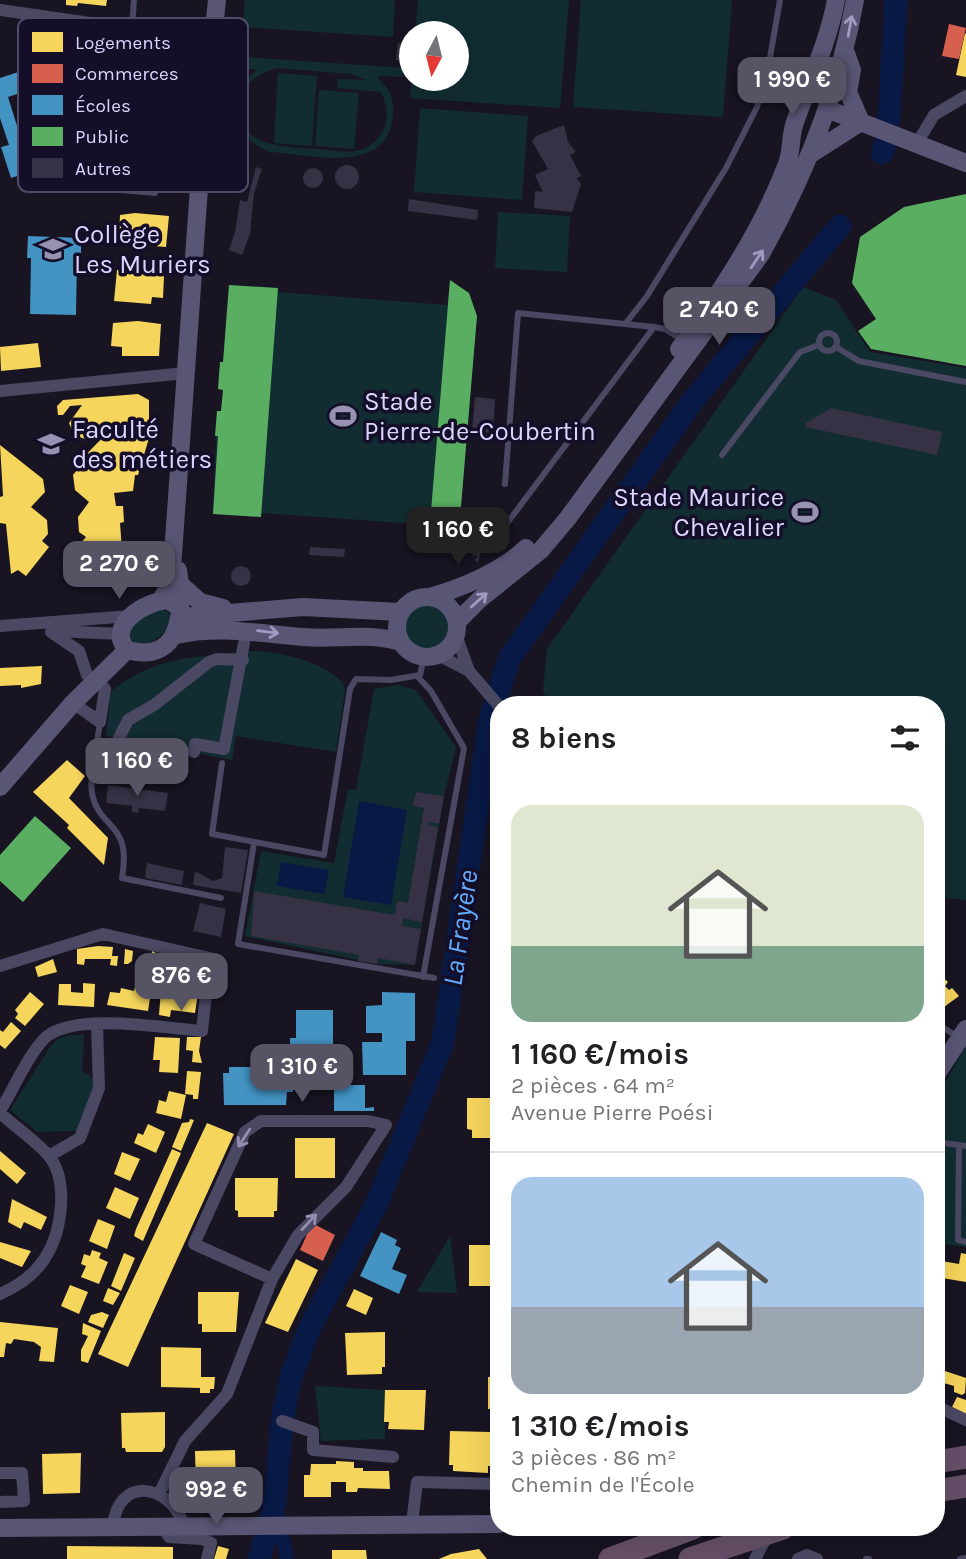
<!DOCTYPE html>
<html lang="fr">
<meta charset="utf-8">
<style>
body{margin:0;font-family:Karla,sans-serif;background:#f2f2f2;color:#202124;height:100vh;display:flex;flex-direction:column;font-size:26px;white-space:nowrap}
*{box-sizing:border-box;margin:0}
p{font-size:23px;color:#757577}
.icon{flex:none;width:38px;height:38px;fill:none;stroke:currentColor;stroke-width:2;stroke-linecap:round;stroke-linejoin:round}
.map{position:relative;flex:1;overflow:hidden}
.side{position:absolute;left:490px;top:696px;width:455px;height:840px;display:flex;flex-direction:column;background:#fff;border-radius:28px;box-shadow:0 7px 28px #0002}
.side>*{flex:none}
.needle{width:46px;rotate:187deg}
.tools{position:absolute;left:399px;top:21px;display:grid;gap:14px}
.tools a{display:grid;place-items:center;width:70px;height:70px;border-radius:50%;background:#fff;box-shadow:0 7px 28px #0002;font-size:35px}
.price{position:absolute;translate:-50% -60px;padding:0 16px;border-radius:14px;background:#565364;color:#fff;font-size:23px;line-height:46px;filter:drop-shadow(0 2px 4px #0008)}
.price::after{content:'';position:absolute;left:50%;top:42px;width:21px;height:16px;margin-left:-10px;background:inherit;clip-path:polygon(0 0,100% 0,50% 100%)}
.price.on{background:#222;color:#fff}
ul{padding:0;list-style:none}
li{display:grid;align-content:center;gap:14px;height:371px;padding:0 21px}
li+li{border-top:2px solid #e0e0e0}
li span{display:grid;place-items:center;height:217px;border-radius:21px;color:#555}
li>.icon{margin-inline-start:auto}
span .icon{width:126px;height:126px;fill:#fffc;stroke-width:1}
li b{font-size:30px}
h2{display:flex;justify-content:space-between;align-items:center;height:84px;padding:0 21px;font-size:30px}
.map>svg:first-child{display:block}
.green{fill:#112d31;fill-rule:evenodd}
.water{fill:#081945}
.homes{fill:#f6d55c}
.shops{fill:#d6604d}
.schools{fill:#4393c3}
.public{fill:#5aae61}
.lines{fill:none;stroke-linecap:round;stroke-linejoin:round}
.canal{stroke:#081945;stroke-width:14}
.river{stroke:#081945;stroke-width:23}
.building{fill:#363144}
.lane{stroke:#4b4863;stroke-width:6}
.street{stroke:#4b4863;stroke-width:12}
.secondary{stroke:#595575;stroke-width:18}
.highway{stroke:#665069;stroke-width:23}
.oneway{stroke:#a19bc1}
.oneway2{stroke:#948eb1}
.labels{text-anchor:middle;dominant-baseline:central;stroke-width:7;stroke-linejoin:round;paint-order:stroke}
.poi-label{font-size:26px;fill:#dcd5ff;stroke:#140e28;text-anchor:start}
.water-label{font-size:28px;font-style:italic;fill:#63abff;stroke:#140e28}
.key{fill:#140e28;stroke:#504a68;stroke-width:2}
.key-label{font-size:19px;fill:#dcd5ff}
</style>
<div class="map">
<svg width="966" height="1559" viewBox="0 0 966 1559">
<rect width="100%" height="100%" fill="#181422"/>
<path class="green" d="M245 0H395L393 37 243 27Z
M418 0H569L560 108 410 98 412 79H457V33H415Z
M581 0H732L723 117 573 107Z
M244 57 404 68 403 77 377 76C380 81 387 86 390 93 395 104 394 118 390 130 374 173 305 154 270 152 230 136 222 99 256 70L243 67ZM277 68 351 74 367 80 338 79 337 88 380 92C396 114 383 146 356 151 344 153 329 150 318 149 287 147 228 147 242 98 246 81 260 73 277 68Z
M278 73 317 76 312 146 274 143Z
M319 90 359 93 354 149 315 146Z
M420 108 528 116 522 200 414 192Z
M498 212 570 216 567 272 495 268Z
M450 280 469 293 477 316 460 518 445 539 428 548 430 525 262 513 261 517 213 514 217 411H221L223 390 218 389 220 362H223L229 285 278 288V292L447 305Z
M803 287 836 300 870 352 966 368V900L936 897V705H549L543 690 547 649Z
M404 627a23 23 0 1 1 46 0a23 23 0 1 1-46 0Z
M160 609 168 612 171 618C166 635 156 641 139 646L129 641 128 631 137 620Z
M249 651C278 651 322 661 343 683L345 690 336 752 236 736 232 760 106 736 111 691C159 655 191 658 249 651Z
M398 685 416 690 456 747 444 796 415 965 377 964 245 936 261 851 334 863 348 789 356 790 374 689Z
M70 1035H84L82 1071 90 1075 94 1084 77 1131 37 1132 10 1110 50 1047 58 1039Z
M966 1045V1247L936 1243V1099Z
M450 1236 457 1293 417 1292Z
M315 1386 385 1390V1439L321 1441Z"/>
<path class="water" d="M359 801 407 810 391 905 343 897Z
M281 862 329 870 324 894 277 886Z"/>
<path class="homes" d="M66 0H107L106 6 78 3 77 6 66 5Z
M965 33 966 34V77L956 75Z
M135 213 169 216 166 247 130 244V238L119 237 120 215Z
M117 270H140L164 276 163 298 152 297 151 304 114 301Z
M138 321 161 324 159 356H122V347L111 346 113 323Z
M38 343 41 367 1 371 0 347Z
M138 394 149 400V438L138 475H135L133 491 114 493 116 506H123L124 522 120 523 123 564 115 561 109 568 80 544 86 537 79 532 78 517 89 502 75 490 73 475 81 465 78 463 103 437 96 433 85 439 74 435 69 423 82 405 70 406 63 415H58L57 406 63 400Z
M0 445 43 479 45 492 31 507 47 520 48 534 42 541 49 547 26 576 18 570 11 574 6 524 0 523V497L3 496Z
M42 666 41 684 21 688V685L0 686V668Z
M67 760 85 776 69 798 108 838 104 865 67 828 69 825 33 792Z
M98 946 113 947 112 956H118L117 966 110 965 111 959H85L84 965 77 964V949Z
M125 949 133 951 132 961 128 964H124Z
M152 951 168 959 162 981 156 980 157 973 150 971Z
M53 959 57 972 38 977 35 967Z
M181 962 202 966 200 976 179 972Z
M936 971 948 982 945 986 949 990 952 988 959 996 936 1013Z
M136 982 147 984 145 997 150 998 148 1011 107 1005 110 992 120 993 121 988 134 991Z
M83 983 95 984 94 1007 58 1005 59 984H71V992L83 993Z
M161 990 170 991 169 996H173L174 990 198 993 195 1013 171 1010 170 1017 159 1015Z
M30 992 44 1004 25 1026 15 1018 18 1014 15 1010Z
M11 1022 21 1031 5 1049 0 1045V1030L3 1032Z
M155 1037 180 1038 178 1073 159 1072 160 1060H153Z
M187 1037H201L199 1051 202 1063 192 1062 193 1051 186 1050Z
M187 1071 201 1072 198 1099H193V1095L185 1094Z
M169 1091 186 1095 181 1119 156 1113 159 1100 166 1102Z
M467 1098H499V1138H472V1130L467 1129Z
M190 1119 194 1120 181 1151 172 1147 182 1123 189 1122Z
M207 1123 234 1134 128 1367 98 1354Z
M148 1124 165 1132 156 1153 134 1143 138 1133 143 1135Z
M295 1138H335V1178H295Z
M172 1149 181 1153 143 1241 134 1236 136 1229Z
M0 1151 26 1173 17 1184 0 1169Z
M122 1152 140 1159 130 1181 114 1174Z
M235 1178H278L277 1211H274V1217H238V1211L235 1210Z
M115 1187 139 1198 130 1219 106 1208Z
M12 1199 47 1217 41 1230 24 1222 21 1229 8 1222Z
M98 1219 115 1226 107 1249 89 1241Z
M0 1242 31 1251 22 1267 0 1258Z
M469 1245H499V1286H469Z
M92 1250 101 1253 99 1258 108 1262 99 1284 81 1277 86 1266 81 1264 84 1254 90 1256Z
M124 1253 135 1258 121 1291 111 1286Z
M961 1253 966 1254V1282L936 1277V1260L959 1264Z
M296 1259 318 1270 288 1332 265 1323Z
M70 1285 88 1292 79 1314 61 1306Z
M108 1288 120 1293 113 1305 103 1301Z
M354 1289 373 1298 366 1315 346 1306Z
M198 1292H239L236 1332H202V1324H198Z
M102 1312 109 1315 103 1328 88 1322 91 1315Z
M0 1322 58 1328 54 1362 39 1361 41 1347 34 1342 14 1339 11 1344 6 1343 4 1357H0Z
M83 1323 101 1331 88 1363 81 1361V1350L88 1336 82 1334Z
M385 1332V1367H382V1374L347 1375 345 1333Z
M161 1347 201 1348V1377H215L214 1389H210V1393H200V1388L161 1387Z
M939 1369 966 1378 965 1393 962 1395 954 1392V1386L937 1381Z
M488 1377H499V1417H493L494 1409H488Z
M385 1390H426L424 1430 388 1429 389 1422H384Z
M957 1397 966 1400V1414L952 1407Z
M165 1412V1447L162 1452H126L125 1448H122L121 1413Z
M450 1431 490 1432 491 1466H488V1473L453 1471V1465H449Z
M235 1450 236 1489 196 1490 195 1451Z
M81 1453 80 1493 43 1494 42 1454Z
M336 1461 354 1462V1468H363V1471H389L390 1489 358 1488 357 1492H346V1482H331V1497H304V1475H310L311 1464H336Z
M67 1546 173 1547V1559H67Z
M218 1546 229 1549 226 1559H214Z
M479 1549 487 1559H439L451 1554Z
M332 1550H366L367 1559H332Z"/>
<path class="shops" d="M949 24 966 28 959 59 942 56Z
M312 1223 335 1235 323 1261 300 1250Z"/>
<path class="schools" d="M65 53 66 57 75 54 81 73 8 97 18 129 89 106 99 143 41 162 43 168 11 178 1 147 9 145 0 118V78L43 64 41 60Z
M28 236 81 238V258H77L76 315 30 314 31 258H27Z
M382 992 415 993V1041H406V1075H363L362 1042H382V1033H366V1006L382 1005Z
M296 1010H333V1059H296V1045H290V1038H296Z
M229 1067H278V1072H287V1084H293V1092H287L286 1105H224L223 1073H229Z
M334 1085H365V1108L374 1107V1111H334Z
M381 1232 397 1240 395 1245 401 1248 392 1269 407 1275 399 1294 360 1276Z"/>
<path class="public" d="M966 194V366L871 349 858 331 876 319 852 283 860 237 904 207Z
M450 280 469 293 477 316 460 518 445 539 428 548Z
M229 285 278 288 261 517 213 514 218 436H215L217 411H221L223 390 218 389 220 362H223Z
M35 816 71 848 23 902 0 881V855Z"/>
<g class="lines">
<path class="canal" d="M275 1503 287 1559"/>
<path class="river" d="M889 119 896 0
M882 153 885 145
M259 1559 275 1503 282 1421 291 1377 310 1327 377 1203 443 1042 490 720 509 659 694 399 840 226"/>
</g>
<path class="building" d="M398 43 405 44 404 60H396Z
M564 125 568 142 576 152 570 155 581 176 577 178 581 184 572 212 534 208 535 191 543 192 535 175 548 169 532 141 536 136Z
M335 177a12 12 0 1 1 24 0a12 12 0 1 1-24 0Z
M256 167 262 169 254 193 250 234 242 255 229 250 235 232 240 200 247 202Z
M303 178a10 10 0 1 1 20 0a10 10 0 1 1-20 0Z
M409 199 478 210 477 220 408 211Z
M475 397 495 399 493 433 472 431Z
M831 408 942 432 937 455 805 427 806 423Z
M475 536 484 537 478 562 475 560 478 556 472 555Z
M310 547 345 549 344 557 309 555Z
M231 576a10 10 0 1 1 20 0a10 10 0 1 1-20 0Z
M108 785 168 793 165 811 139 808 138 813 132 812V806L106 803Z
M416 792 444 796 439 824 429 822V825L438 827 422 922 403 918 402 926 421 929 415 965 378 958 377 964 358 961 359 955 251 936 254 891 395 915 397 901 408 903 424 808 413 806Z
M225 847 248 850 241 893 193 885 195 871 213 881 222 878Z
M147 863 184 871 182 885 145 878Z
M200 903 226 909 221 937 193 931Z"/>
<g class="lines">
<path class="lane" d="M134 0 121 190 155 193
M626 323 647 296 726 168 757 107 768 69 780 0
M819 342a9 9 0 1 1 18 0a9 9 0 1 1-18 0Z
M836 347 859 361 966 382
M722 455 800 352 819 345
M505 484 518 313 654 327 665 329 684 341
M496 538 654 327
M417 676 431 691 464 748 423 977
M100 722C98 741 89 776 92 793 99 831 132 820 122 878L221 898
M222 763 212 834 324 855 350 689 356 679 391 680 420 675 424 657
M254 843 238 944 434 978
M936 1023 958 1037
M936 1142 966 1146
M959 1146 958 1240 966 1242
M936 1300H937
M866 1559H869
M960 1559 966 1558"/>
<path class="street" d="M0 10 132 29 214 38
M917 143 934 115 966 96
M0 391 186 373
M0 626 131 616
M56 631 120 634
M51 632 79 651 87 675
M456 635 469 671
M438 655 469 671 499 706
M73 703 100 722 105 689 97 679
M119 738 128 720 154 705 209 662 217 659 243 660
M194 752 195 744 224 749 244 643
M0 966 103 934 210 958 202 1031C165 1028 75 1012 46 1037 29 1053 13 1090 0 1111
M0 1113C15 1127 35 1140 49 1156 69 1181 62 1232 45 1258 34 1276 18 1286 0 1294
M49 1156 80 1138 99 1088 97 1025
M936 1406 966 1420
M282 1421 313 1432V1450L393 1457
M0 1473H22L24 1501 0 1502
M160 1492 185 1441 227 1394 272 1279 298 1235 346 1187 386 1125 368 1121H261L245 1132 194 1244 272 1279
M412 1523 417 1482 499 1484
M162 1526 169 1537 202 1539 211 1543 207 1559
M113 1527C117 1476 170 1482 184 1526
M755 1559 768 1534
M798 1559 807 1555 817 1559"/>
<path class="secondary" d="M846 53 852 70 848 92 861 122
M827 109 966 163
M811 154 861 122
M679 349C721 292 762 230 787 164 792 151 790 135 795 122 809 82 828 43 836 0
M178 570C184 608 183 665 127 650 105 626 145 601 168 600L180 608
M181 585 200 602 223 608
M397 627a30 30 0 1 1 60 0a30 30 0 1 1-60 0Z
M430 597C464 587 499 573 526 548
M160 601 170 585 173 554 202 145 217 0
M181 617 303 607 400 612
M457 622 480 599 541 550 568 518 761 254C806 174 839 90 855 0
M176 635C219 625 261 634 304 637 337 640 369 632 400 642
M0 787 73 703 127 650
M936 1075 966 1029
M0 1528 499 1524"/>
<path class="highway" d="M936 1462 966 1457
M936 1491 966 1486
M610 1559 693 1528
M690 1559 783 1528"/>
</g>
<defs><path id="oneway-shaft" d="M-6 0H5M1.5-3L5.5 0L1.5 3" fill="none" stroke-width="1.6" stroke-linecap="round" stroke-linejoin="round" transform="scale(1.75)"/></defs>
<g class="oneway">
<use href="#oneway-shaft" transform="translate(850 26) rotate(-80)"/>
<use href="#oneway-shaft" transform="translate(757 259) rotate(-56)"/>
<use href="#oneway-shaft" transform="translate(479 600) rotate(-42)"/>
<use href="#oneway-shaft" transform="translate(268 632) rotate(7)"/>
</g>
<g class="oneway2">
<use href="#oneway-shaft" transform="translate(244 1138) rotate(123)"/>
<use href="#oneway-shaft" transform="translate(309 1222) rotate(-47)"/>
</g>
<defs>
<g id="school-bare" transform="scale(2.1)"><path d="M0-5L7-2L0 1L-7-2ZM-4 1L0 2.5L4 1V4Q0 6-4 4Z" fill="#9791b2" stroke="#140e28" stroke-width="2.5" paint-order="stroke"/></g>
<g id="stadium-bare" transform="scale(2.1)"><path d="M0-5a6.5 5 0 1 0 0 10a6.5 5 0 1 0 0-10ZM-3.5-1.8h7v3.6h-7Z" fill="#9791b2" stroke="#140e28" stroke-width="2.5" paint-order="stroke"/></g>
<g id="university-bare" transform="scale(2.1)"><path d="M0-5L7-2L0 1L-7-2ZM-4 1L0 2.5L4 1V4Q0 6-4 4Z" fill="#9791b2" stroke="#140e28" stroke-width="2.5" paint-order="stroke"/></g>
</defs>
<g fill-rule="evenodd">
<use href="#school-bare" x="53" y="249"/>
<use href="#stadium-bare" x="343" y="416"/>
<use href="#university-bare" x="51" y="444"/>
<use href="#stadium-bare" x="805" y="512"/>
</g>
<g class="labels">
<g class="poi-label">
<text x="74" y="234">Collège<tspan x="74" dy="30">Les Muriers</tspan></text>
<text x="364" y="401">Stade<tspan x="364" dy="30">Pierre-de-Coubertin</tspan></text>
<text x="72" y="429">Faculté<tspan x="72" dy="30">des métiers</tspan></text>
<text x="784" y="497" text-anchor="end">Stade Maurice<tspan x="784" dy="30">Chevalier</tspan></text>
</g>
<g class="water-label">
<text transform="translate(460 928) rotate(-82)">La Frayère</text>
</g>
</g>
<rect x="18" y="18" width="230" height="174" rx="10" class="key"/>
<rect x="32" y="32" width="31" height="20" fill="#f6d55c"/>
<rect x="32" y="64" width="31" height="19" fill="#d6604d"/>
<rect x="32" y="95" width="31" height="20" fill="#4393c3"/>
<rect x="32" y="127" width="31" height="19" fill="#5aae61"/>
<rect x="32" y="158" width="31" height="20" fill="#363144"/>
<g class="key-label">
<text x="75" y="49">Logements</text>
<text x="75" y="80">Commerces</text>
<text x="75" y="112">Écoles</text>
<text x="75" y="143">Public</text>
<text x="75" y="175">Autres</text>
</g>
</svg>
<div class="tools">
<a><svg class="needle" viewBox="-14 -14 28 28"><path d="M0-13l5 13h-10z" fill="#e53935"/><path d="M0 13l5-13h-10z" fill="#757577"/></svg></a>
</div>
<b class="price" style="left:792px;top:117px">1 990 €</b>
<b class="price" style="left:719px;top:347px">2 740 €</b>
<b class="price on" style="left:458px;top:567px">1 160 €</b>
<b class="price" style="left:119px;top:601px">2 270 €</b>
<b class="price" style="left:137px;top:798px">1 160 €</b>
<b class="price" style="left:181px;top:1013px">876 €</b>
<b class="price" style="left:302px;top:1104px">1 310 €</b>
<b class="price" style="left:216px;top:1527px">992 €</b>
<section class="side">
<h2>8 biens<svg class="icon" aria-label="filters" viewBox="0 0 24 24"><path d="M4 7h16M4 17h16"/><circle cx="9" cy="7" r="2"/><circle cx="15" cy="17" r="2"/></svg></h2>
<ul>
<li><span style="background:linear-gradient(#dfe7d0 65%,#7fa58c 0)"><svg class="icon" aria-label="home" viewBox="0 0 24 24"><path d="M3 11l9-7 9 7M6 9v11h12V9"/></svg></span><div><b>1 160 €/mois</b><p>2 pièces · 64 m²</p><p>Avenue Pierre Poési</p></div></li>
<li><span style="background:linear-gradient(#a9c7e8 60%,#9aa5b1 0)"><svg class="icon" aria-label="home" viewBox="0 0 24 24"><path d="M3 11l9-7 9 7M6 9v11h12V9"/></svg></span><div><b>1 310 €/mois</b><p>3 pièces · 86 m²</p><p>Chemin de l'École</p></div></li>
</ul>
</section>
</div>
